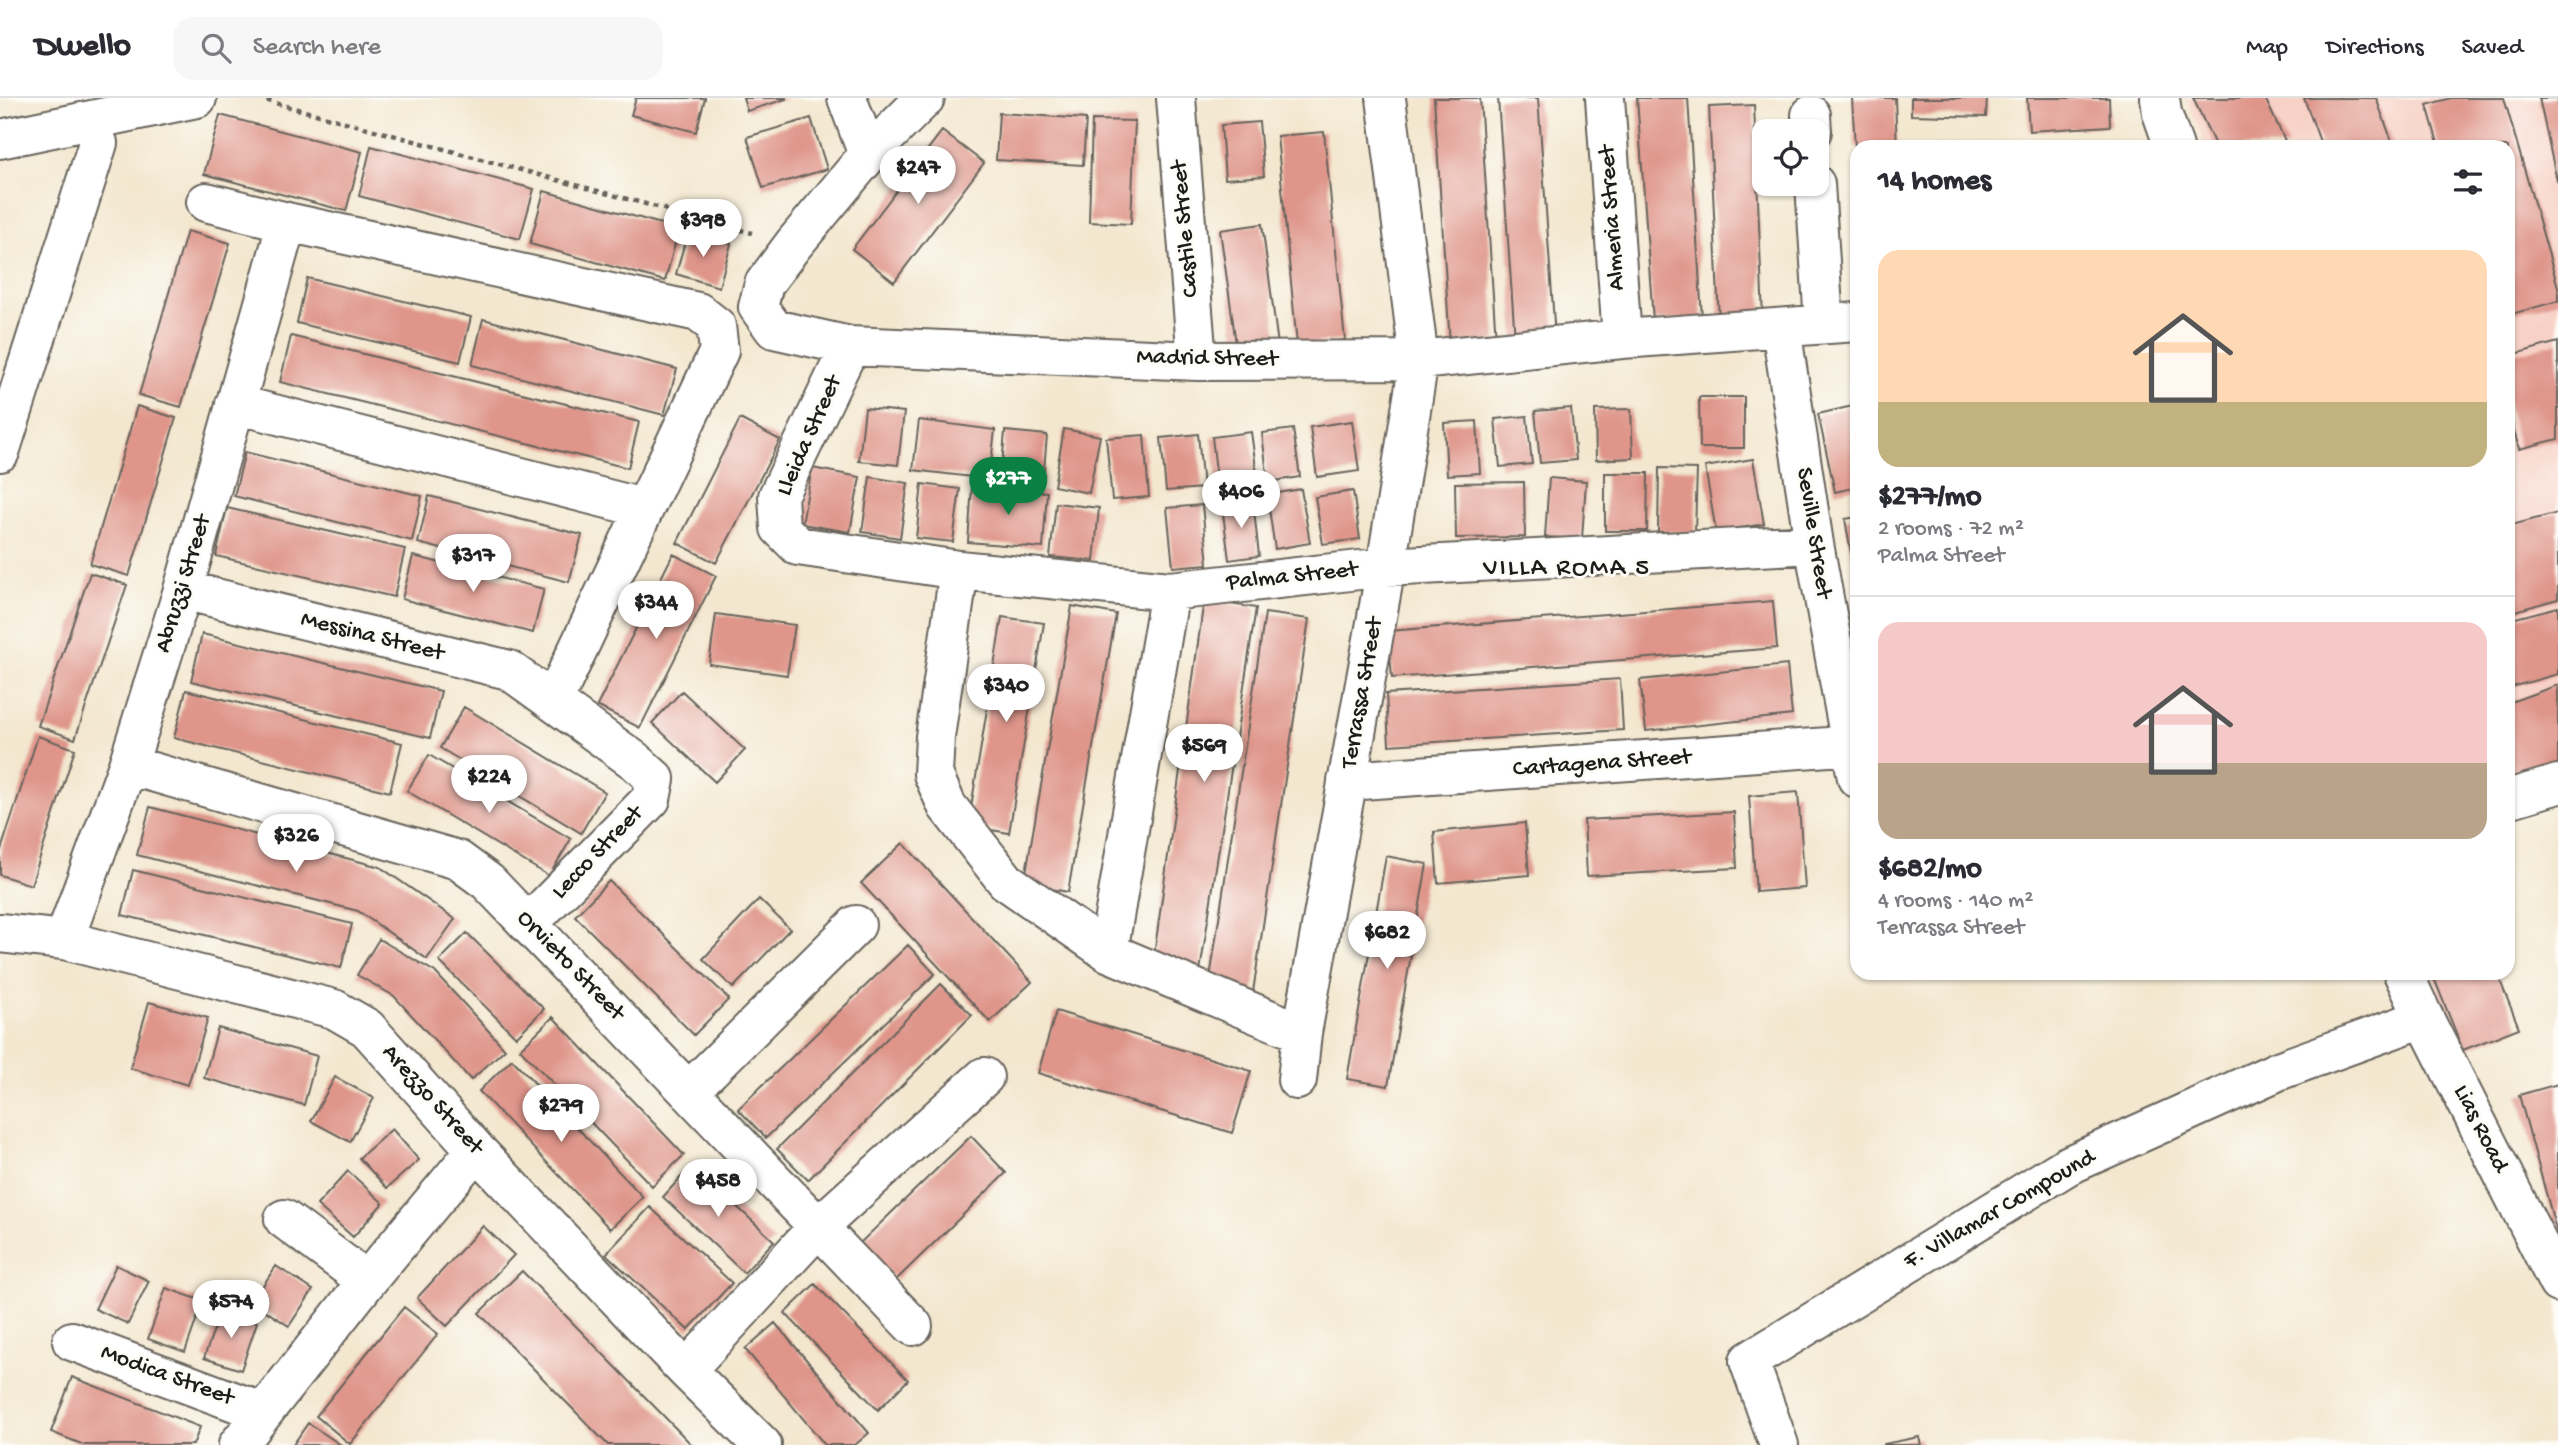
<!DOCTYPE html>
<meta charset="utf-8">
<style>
body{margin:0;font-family:"Gochi Hand",sans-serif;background:#f7f7f7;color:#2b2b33;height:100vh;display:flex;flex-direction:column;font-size:26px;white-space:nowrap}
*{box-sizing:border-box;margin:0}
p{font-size:23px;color:#7c7c81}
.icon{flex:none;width:38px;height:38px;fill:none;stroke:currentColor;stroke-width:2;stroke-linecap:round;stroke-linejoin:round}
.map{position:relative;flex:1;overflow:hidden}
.details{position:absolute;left:1850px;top:42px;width:665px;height:840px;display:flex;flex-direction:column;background:#fff;border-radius:21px;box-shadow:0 2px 5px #0004}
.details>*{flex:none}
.fabs{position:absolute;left:1752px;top:21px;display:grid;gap:14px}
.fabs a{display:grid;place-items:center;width:77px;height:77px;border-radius:14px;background:#fff;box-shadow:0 2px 5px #0004;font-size:35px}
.price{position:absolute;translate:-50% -60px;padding:0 16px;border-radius:24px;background:#fff;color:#222;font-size:23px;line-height:46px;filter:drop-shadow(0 2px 4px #0008)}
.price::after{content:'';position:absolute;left:50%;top:42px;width:21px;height:16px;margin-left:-10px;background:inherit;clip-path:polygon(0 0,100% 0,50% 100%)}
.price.active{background:#0b8043;color:#fff}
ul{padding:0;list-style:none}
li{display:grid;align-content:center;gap:14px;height:371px;padding:0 28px}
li+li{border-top:2px solid #e1e1e2}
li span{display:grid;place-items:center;height:217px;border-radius:21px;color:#555}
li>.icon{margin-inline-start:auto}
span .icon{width:126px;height:126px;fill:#fffc;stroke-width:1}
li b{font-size:30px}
h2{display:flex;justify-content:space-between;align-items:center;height:84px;padding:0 28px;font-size:30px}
header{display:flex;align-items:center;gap:42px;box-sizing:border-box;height:98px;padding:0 35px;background:#fff;border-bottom:2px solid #e1e1e2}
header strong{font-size:33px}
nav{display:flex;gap:38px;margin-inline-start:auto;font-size:24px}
.search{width:490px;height:63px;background:#f7f7f7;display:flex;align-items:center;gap:18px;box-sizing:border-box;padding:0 24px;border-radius:21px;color:#7c7c81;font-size:26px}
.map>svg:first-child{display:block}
.built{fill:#f7d1c6}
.building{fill:#df958a}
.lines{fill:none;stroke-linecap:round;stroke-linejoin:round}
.minor-casing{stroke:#67635b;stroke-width:42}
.major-casing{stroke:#67635b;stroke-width:42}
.path{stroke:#67635b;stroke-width:4.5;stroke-dasharray:5 5;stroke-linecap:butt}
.minor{stroke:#fff;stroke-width:38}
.major{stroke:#fff;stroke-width:38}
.labels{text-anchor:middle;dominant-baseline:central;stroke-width:6;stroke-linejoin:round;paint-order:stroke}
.street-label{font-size:24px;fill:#1c1c1c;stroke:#fdfcf7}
.neighbourhood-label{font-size:26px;letter-spacing:2px;fill:#1c1c1c;stroke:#fdfcf7}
</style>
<header>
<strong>Dwello</strong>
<div class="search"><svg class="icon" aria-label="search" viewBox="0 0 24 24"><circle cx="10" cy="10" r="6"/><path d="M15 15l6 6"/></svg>Search here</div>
<nav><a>Map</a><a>Directions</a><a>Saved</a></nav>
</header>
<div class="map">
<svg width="2558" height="1347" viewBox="0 0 2558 1347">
<rect width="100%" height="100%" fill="#fdfcf7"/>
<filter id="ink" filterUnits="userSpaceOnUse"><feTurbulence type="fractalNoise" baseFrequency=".0143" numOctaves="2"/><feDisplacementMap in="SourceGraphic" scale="14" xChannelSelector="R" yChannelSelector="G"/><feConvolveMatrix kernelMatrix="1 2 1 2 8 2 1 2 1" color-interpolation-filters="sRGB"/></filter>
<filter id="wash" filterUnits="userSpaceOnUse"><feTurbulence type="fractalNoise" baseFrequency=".00686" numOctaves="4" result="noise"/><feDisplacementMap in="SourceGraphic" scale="28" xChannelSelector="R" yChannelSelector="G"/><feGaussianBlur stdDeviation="1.57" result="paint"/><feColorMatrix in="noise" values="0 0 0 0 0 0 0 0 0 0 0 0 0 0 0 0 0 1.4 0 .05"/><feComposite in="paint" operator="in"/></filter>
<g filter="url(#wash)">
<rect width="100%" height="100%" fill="#f3e7cf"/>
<path class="built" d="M2186 0H2558V686L2508 700V49H2206Z"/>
<g id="blocks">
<path class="building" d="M636 0H705L696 34 631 17Z
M743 0H786V1L747 13Z
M1434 0H1480L1496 243 1450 247Z
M1498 0H1538L1555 239 1515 242Z
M1637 0H1688L1702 220 1653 223Z
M1852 0H1895L1897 49H1855Z
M1911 0H1987L1986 19 1911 17Z
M2027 0H2109L2110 28 2029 33Z
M2193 0H2265L2288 49H2216Z
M2304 0H2376L2394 49H2322Z
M2451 0H2504L2558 189V203L2508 217V49H2439L2427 7Z
M2539 0H2558V83H2557Z
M1754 7 1763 221 1719 223 1709 9Z
M999 15 1086 21 1083 67 996 62Z
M220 17 362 54 346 113 204 76Z
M811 20 827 71 763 90 747 39Z
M1092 22 1135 23 1131 126 1089 124Z
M1259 24 1264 78 1225 81 1221 27Z
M942 33 984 65 894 184 852 151Z
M1324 34 1345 242 1297 247 1277 38Z
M371 48 534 91 520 141 359 98Z
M544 93 679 131 665 183 530 146Z
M1262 126 1278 247 1237 253 1220 132Z
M187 133 230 145 181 309 139 297Z
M688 133 731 146 719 189 676 176Z
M307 180 471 219 460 264 297 225Z
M483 221 677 271 664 317 472 267Z
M291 238 639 324 628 370 280 284Z
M2558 244V341L2519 351 2508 309V258Z
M1699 299H1744V350H1700Z
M1857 307V389L1835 394 1818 316Z
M137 308 176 320 129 478 90 466Z
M865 310 904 314 898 367 859 363Z
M1571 310 1576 362 1540 365 1535 313Z
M1631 311 1633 360 1596 362 1595 312Z
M1527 318 1532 366 1500 369 1495 321Z
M740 321 780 342 716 465 677 445Z
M919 322 995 332 989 381 913 372Z
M1352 323 1359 373 1317 379 1310 329Z
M1477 323 1480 375 1447 377 1444 325Z
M1064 331 1100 338 1089 395 1054 388Z
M1293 331 1300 379 1268 384 1262 335Z
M1005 333 1047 337 1043 384 1001 380Z
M1251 334 1258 384 1218 390 1212 339Z
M1198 336 1203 390 1166 393 1161 340Z
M1144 337 1149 399 1112 402 1106 340Z
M245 354 422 398 412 443 234 398Z
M1753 361 1764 426 1716 434 1705 369Z
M812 370 860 379 850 434 802 426Z
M1659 370 1697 371 1695 434H1658Z
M1605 375H1648L1647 433H1605Z
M870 379 908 385 900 440 862 434Z
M1549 380 1586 383 1582 441 1545 439Z
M1524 384 1525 439 1456 440 1455 385Z
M922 386 960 391 953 444 916 440Z
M972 388 1047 394 1043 450 968 444Z
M1301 391 1310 445 1275 451 1267 397Z
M1353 393 1360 441 1323 446 1315 399Z
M429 398 582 437 569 484 418 445Z
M1253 403 1259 458 1229 462 1222 407Z
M1056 405 1099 410 1094 463 1050 459Z
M1202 407 1208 466 1173 469 1167 410Z
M227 410 405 451 394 499 216 458Z
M2558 415V501L2508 515V428Z
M1857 419V478H1855L1845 421Z
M673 456 716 478 640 630 597 608Z
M413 458 544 491 533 535 402 501Z
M90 475 127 487 75 641 38 628Z
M1204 502 1256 510 1199 880 1153 864Z
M1773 503 1777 550 1392 580 1388 533Z
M1072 508 1116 516 1068 794 1024 786Z
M2558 509V576L2508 590V522Z
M1265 515 1309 521 1253 894 1209 887Z
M716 516 795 527 787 577 709 566Z
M1002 519 1044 525 1009 735 968 728Z
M202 536 441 593 430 640 191 583Z
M1787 567 1792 617 1646 633 1640 582Z
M1620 581 1623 632 1389 647 1386 596Z
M2558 587V669L2508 687V605Z
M186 592 402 645 390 694 174 640Z
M682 593 745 652 715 684 652 625Z
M464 609 605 694 581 735 440 650Z
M38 638 75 651 31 787 0 777V755Z
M429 657 571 741 549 778 407 693Z
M1798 694 1805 790 1756 794 1749 698Z
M150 709 380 769 455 821 427 861 358 813 137 757Z
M1734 714 1737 770 1587 778 1584 722Z
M1525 725 1529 777 1438 785 1434 734Z
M903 745 1032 884 990 924 861 785Z
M1386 758 1427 766 1388 988 1347 981Z
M133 772 352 826 341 870 122 817Z
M609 783 729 901 694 937 575 818Z
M759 801 790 831 733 890 703 861Z
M467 835 544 911 516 939 439 863Z
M379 841 435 874 505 951 471 982 394 898 357 877Z
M908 847 935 876 766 1040 738 1011Z
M2432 875H2497L2519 930 2463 952Z
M941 886 972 917 808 1082 777 1051Z
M149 904 208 920 188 987 130 970Z
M1056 913 1251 973 1232 1035 1038 975Z
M553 919 684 1057 652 1088 520 951Z
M218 930 317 958 304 1007 204 980Z
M512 961 643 1099 610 1131 479 993Z
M335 979 374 1000 350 1044 311 1023Z
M2558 986V1135H2557L2519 997Z
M392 1031 419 1062 387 1090 359 1060Z
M971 1038 1006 1075 896 1182 860 1145Z
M692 1067 774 1143 744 1175 663 1099Z
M348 1073 383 1105 353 1139 317 1107Z
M650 1109 732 1185 688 1232 606 1156Z
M483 1128 514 1157 447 1228 417 1200Z
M116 1167 149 1183 128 1226 95 1211Z
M276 1168 313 1192 289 1228 252 1204Z
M522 1173 692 1347H608L479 1215Z
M815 1186 908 1282 878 1312 785 1215Z
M166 1190 203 1203 185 1254 148 1241Z
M404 1209 438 1236 350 1346 316 1318Z
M221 1211 257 1224 241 1272 204 1260Z
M775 1225 869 1335 855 1347H825L745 1251Z
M72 1279 200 1329 193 1347H84L51 1334Z
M308 1325 341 1347H293Z
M1919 1339 1921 1347H1884V1346Z"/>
</g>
</g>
<g filter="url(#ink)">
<use href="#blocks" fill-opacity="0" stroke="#67635b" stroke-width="2"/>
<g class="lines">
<g class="minor-casing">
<path id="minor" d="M847 0 868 57
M925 0 868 57 793 147 764 186 758 209 774 231 850 248 1197 263 1419 262 1622 241 1857 224
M1176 0 1197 263
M1605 0 1622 241
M1811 17 1812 33
M0 41 197 0
M1815 86 1824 226
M206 104 287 124 698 214 716 228 719 253 553 604
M1781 230 1814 446 1857 680
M850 248 778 398 780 430 798 448 959 472 1170 493 1386 469 1814 446
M235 306 643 410
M0 354 98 45
M959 472 935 639 933 676 947 708 1006 783 1108 854 1302 935
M183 492 509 572 635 663 655 681 651 701 529 825
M128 667 458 762 488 784 913 1228
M1347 683 1857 647
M2508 701 2558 686
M0 835 64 842 334 911 367 930 476 1052 686 1272 762 1347
M64 842 128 667 183 492 287 124
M1108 854 1170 493
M1297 982 1302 935 1386 469 1419 262 1386 0
M689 993 856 827
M284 1121 367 1183
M72 1243 262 1314
M686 1272 819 1128 984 979
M238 1347 367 1183 476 1052
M1779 1347 1749 1263 2067 1068 2278 973 2424 920"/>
</g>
<g class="major-casing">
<path id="major" d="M2160 0 2162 15 2174 49
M2403 875 2424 920 2558 1185"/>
</g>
<path class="path" d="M257 0 752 135"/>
<use href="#minor" class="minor"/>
<use href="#major" class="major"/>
</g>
</g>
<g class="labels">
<g class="street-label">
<text transform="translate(1613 120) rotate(-94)">Almeria Street</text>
<text transform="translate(1186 131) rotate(-95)">Castile Street</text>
<text transform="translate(1207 261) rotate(1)">Madrid Street</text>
<text transform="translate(810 338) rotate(-66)">Lleida Street</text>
<text transform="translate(1813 435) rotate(81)">Seville Street</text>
<text transform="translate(1292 479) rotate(-6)">Palma Street</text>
<text transform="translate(184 486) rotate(-73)">Abruzzi Street</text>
<text transform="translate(372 539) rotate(14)">Messina Street</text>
<text transform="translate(1363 595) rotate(-80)">Terrassa Street</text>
<text transform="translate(1602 666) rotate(-4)">Cartagena Street</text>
<text transform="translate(598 755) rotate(-46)">Lecco Street</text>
<text transform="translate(570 868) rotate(46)">Orvieto Street</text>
<text transform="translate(432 1002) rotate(48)">Arezzo Street</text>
<text transform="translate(2480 1031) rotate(63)">Lias Road</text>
<text transform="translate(2000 1112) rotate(-30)">F. Villamar Compound</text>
<text transform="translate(167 1278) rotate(20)">Modica Street</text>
</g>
<g class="neighbourhood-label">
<text x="1567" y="471">VILLA ROMA 5</text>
</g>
</g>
</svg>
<div class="fabs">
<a><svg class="icon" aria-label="locate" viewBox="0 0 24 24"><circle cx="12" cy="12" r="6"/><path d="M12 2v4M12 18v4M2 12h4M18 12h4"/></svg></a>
</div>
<b class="price" style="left:918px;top:108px">$247</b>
<b class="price" style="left:703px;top:161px">$398</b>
<b class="price active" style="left:1008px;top:419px">$277</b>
<b class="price" style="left:1241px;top:432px">$406</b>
<b class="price" style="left:473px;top:496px">$317</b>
<b class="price" style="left:656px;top:543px">$344</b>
<b class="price" style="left:1006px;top:626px">$340</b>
<b class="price" style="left:1204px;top:686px">$569</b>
<b class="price" style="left:489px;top:717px">$224</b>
<b class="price" style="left:296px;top:776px">$326</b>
<b class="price" style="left:1387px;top:873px">$682</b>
<b class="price" style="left:561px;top:1046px">$279</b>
<b class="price" style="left:718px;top:1121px">$458</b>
<b class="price" style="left:231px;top:1242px">$574</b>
<section class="details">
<h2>14 homes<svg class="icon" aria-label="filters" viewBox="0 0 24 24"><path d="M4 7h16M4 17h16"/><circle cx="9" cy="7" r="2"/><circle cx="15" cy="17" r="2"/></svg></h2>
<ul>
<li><span style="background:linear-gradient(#ffd9b3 70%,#c2b280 0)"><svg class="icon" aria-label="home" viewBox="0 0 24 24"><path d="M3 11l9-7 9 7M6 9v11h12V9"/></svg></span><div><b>$277/mo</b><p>2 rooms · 72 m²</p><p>Palma Street</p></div></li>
<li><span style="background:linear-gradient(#f6c9c9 65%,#b9a48a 0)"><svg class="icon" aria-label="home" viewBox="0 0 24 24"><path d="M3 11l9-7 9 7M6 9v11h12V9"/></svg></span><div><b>$682/mo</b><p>4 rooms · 140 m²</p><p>Terrassa Street</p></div></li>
</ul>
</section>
</div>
